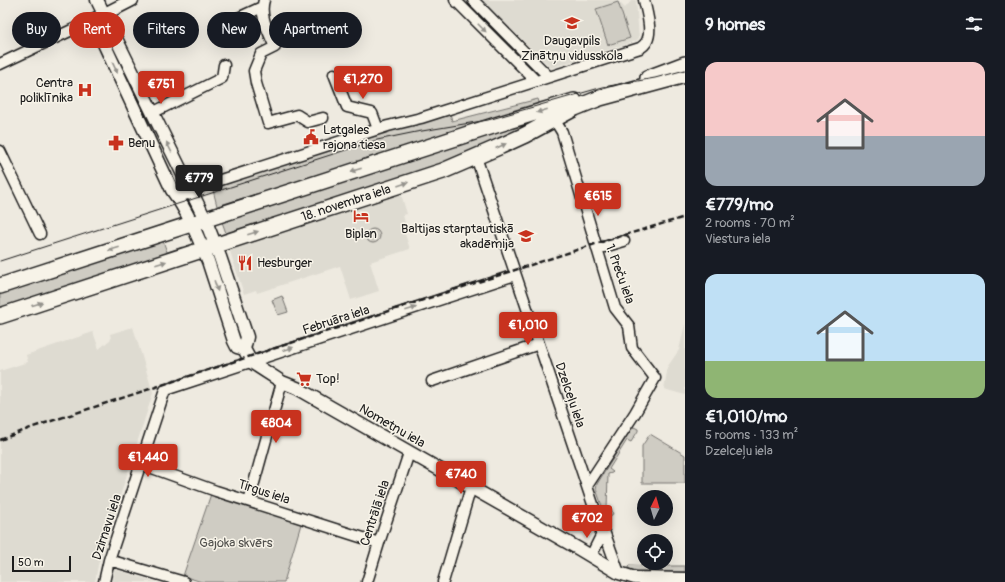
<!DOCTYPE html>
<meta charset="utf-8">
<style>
body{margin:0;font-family:Pangolin,sans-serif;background:#20242c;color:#f1f3f6;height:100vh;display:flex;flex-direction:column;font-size:15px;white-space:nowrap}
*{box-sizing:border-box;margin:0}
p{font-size:13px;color:#9ea1a6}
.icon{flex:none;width:22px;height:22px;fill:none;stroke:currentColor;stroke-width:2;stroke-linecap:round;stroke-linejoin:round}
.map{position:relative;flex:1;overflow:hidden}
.drawer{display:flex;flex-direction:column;background:#171b24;width:320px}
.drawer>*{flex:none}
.hud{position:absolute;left:12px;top:12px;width:380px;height:36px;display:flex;gap:8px}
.needle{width:26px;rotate:5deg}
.controls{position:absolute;left:637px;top:490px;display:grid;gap:8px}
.controls a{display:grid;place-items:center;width:36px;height:36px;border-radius:50%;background:#171b24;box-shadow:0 4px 16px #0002;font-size:20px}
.scale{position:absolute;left:12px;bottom:10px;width:59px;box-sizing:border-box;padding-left:4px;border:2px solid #1c1c1c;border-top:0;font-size:11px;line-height:14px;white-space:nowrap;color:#1c1c1c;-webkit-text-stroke:3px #f7f3e8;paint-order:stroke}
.price{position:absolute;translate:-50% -34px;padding:0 9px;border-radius:4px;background:#c8321e;color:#fff;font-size:13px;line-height:26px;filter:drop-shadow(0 1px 2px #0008)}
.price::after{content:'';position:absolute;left:50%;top:24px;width:12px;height:9px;margin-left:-6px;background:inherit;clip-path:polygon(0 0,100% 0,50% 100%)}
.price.active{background:#222;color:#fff}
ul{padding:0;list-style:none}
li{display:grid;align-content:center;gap:8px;height:212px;padding:0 20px}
li span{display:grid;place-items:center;height:124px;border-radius:12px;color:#555}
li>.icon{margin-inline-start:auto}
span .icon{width:72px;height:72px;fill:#fffc;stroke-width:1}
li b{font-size:17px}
h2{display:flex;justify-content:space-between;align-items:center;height:48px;padding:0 20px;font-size:17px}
.chip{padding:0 14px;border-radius:18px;background:#171b24;box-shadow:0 4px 16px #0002;font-size:14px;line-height:36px}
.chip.active{background:#c8321e;color:#fff}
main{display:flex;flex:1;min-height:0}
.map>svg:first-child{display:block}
.built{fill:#dedbd1}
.green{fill:#cfccc3;stroke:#767470}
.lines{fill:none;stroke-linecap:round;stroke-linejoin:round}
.minor-casing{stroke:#1c1c1c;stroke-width:13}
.tertiary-casing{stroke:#1c1c1c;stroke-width:15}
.primary-casing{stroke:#1c1c1c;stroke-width:18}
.minor{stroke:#f7f3e8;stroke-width:10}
.tertiary{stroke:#f7f3e8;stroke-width:12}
.primary{stroke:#f7f3e8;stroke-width:15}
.tram{stroke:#1c1c1c;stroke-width:1}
.rail{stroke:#1c1c1c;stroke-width:2.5;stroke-dasharray:6 3;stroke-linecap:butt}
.oneway{fill:#94928c}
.labels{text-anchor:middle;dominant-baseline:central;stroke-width:3;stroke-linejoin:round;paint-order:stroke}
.poi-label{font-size:13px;fill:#1c1c1c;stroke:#f7f3e8;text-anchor:start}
.street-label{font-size:13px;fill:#1c1c1c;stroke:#f7f3e8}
.park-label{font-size:13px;fill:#52514e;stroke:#f7f3e8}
</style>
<main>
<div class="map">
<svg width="685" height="582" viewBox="0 0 685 582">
<rect width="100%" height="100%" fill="#eeeae0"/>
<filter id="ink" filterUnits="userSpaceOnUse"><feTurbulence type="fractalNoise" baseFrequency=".025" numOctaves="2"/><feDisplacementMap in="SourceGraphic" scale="8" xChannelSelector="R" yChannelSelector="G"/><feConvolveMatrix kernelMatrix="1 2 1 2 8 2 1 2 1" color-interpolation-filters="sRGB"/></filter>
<g filter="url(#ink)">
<path class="built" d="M482 0H617L625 8 632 0H636L639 38 636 41 551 68Z
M401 194 407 214 403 215 407 230 404 231 410 249 370 262 379 291 351 300 340 266 257 293 256 290 244 294 229 248Z
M685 324V395L664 389 668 366 679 350Z
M133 327 153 393 98 565 95 582H0V371L28 362 26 355 93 332 99 349 111 339 110 334Z
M114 569 156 582H112Z"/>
<path class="green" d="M460 0H468L513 45 512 48 511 49Z
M618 2 630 38 608 45 596 9Z
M538 99 541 108 276 191 256 194 217 206 212 186 377 134 450 113 452 121Z
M545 119 463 158 227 236 221 219 534 120Z
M366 236a7 7 0 1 1 14 0a7 7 0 1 1-14 0Z
M163 241 167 252 182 247 187 250 0 311V291Z
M282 296 288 312 278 315 272 300Z
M634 427 638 429V431L631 442 627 440 609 469 613 472 612 473 608 474 607 509H611L613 513 612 515 606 517 596 489 597 484 632 428Z
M650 434 685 455V483H642V446Z
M211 494 301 524 284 582H202L183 576Z
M656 563H665V566H685V572H656Z
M629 565 652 566V571H633L628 568Z"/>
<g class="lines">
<g class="minor-casing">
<path id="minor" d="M264 0C259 16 269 33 275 47L261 54 254 71 256 83 268 123 297 115 308 122 323 118
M455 0 536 81
M473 0 549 77
M236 19 262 7
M0 64 93 20
M334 74 347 107 372 113 378 129
M152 113 222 78 224 65
M554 119 562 132 615 308 629 326 632 348 655 378 635 413 587 486
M0 151 40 234
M476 157 601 528 605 534 619 573
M177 197 188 194 191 190 208 184 388 126 421 118 640 48C656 40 647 14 644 0
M597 249 624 241
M432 381 539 344
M141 464 216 491 379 543
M249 501 282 382
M591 556 601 536V528
M109 560 184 582
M104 582 109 560 165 390 515 275
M367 582 379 543 409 453
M443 582 471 487"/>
</g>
<g class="tertiary-casing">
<path id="tertiary" d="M97 0 205 219 220 257 247 337 244 349 251 362 282 382 297 388 579 549 619 573 635 578 685 579
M132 0 93 20 172 190C188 212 198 237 208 261L234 341 237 347 244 349"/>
</g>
<g class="primary-casing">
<path id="primary" d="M648 78 685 64
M0 286 499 124 574 101
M0 316 443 171 501 146 525 135 575 108 600 98 685 75"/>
</g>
<use href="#minor" class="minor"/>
<use href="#tertiary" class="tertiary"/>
<use href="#primary" class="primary"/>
<path class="tram" d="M0 261 377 140 416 132 488 120 603 87 655 78 685 70"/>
<path class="rail" d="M0 440 33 427 595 244 685 217"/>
</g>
<defs><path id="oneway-solid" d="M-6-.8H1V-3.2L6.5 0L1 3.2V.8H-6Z"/></defs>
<g class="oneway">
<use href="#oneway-solid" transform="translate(482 28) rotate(45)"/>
<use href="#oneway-solid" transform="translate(115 68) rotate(65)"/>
<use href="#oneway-solid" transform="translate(542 111) rotate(163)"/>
<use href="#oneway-solid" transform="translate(501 146) rotate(-24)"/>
<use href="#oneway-solid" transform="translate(169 147) rotate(-117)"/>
<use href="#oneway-solid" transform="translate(356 170) rotate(162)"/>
<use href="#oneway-solid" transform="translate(403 184) rotate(-19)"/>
<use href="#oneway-solid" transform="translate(253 233) rotate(-17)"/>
<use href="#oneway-solid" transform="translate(114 249) rotate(162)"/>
<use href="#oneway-solid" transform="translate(161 263) rotate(-18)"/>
<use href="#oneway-solid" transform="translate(216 286) rotate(72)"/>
<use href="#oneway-solid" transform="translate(37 304) rotate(-18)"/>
<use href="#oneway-solid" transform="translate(411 309) rotate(-18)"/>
<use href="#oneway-solid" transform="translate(288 349) rotate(-18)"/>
</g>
</g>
<defs>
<g id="school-bare" transform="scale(1.2)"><path d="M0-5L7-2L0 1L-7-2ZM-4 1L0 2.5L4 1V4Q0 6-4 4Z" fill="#c8321e" stroke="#f7f3e8" stroke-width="2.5" paint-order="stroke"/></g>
<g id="hospital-bare" transform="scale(1.2)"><path d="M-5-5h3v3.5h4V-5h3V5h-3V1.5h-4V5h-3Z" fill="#c8321e" stroke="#f7f3e8" stroke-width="2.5" paint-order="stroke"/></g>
<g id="civic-bare" transform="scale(1.2)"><path d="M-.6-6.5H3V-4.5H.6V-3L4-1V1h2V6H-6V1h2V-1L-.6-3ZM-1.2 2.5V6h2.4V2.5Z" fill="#c8321e" stroke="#f7f3e8" stroke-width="2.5" paint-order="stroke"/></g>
<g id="pharmacy-bare" transform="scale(1.2)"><path d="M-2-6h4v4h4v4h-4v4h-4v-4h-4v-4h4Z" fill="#c8321e" stroke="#f7f3e8" stroke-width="2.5" paint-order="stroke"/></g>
<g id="hotel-bare" transform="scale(1.2)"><path d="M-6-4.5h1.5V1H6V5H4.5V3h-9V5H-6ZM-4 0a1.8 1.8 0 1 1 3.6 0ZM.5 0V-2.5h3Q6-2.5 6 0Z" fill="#c8321e" stroke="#f7f3e8" stroke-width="2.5" paint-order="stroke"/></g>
<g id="university-bare" transform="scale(1.2)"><path d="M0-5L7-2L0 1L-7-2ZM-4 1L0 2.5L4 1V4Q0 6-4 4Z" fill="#c8321e" stroke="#f7f3e8" stroke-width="2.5" paint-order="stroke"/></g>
<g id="restaurant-bare" transform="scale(1.2)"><path d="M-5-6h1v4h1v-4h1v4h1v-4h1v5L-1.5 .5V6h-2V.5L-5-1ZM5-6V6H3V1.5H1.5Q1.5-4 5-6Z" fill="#c8321e" stroke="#f7f3e8" stroke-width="2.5" paint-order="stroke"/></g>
<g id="supermarket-bare" transform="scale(1.2)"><path d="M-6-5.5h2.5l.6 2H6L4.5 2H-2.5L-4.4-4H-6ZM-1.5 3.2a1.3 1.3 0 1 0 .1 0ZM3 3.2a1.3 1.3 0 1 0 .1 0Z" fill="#c8321e" stroke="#f7f3e8" stroke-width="2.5" paint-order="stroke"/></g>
</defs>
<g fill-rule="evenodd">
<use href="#school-bare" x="572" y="23"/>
<use href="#hospital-bare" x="85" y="90"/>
<use href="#civic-bare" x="311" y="137"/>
<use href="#pharmacy-bare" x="116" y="143"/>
<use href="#hotel-bare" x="361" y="216"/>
<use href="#university-bare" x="526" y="236"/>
<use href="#restaurant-bare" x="245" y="263"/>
<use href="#supermarket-bare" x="304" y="379"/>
</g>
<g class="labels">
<g class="poi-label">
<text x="572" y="41" text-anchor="middle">Daugavpils<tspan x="572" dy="15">Zinātņu vidusskola</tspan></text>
<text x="73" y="83" text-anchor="end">Centra<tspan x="73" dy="15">poliklīnika</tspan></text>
<text x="323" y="130">Latgales<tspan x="323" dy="15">rajona tiesa</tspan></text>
<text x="128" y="143">Benu</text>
<text x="514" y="229" text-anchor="end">Baltijas starptautiskā<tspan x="514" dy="15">akadēmija</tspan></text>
<text x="361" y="234" text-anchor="middle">Biplan</text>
<text x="257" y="263">Hesburger</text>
<text x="316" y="379">Top!</text>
</g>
<g class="street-label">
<text transform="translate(346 203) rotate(-18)">18. novembra iela</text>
<text transform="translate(620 274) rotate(70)">1. Preču iela</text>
<text transform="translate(336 320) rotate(-18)">Februāra iela</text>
<text transform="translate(570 395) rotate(71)">Dzelceļu iela</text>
<text transform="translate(392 426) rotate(30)">Nometņu iela</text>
<text transform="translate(264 492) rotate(18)">Tirgus iela</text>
<text transform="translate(375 513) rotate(-72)">Centrālā iela</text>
<text transform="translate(107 527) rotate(-72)">Dzirnavu iela</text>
</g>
<g class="park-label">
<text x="236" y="543">Gajoka skvērs</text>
</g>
</g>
</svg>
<div class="controls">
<a><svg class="needle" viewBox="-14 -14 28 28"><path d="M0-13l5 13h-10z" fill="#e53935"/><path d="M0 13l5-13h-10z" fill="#9ea1a6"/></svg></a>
<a><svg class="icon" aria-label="locate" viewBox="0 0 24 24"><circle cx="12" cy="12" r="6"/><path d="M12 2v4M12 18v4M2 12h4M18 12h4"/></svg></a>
</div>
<div class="scale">50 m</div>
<b class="price" style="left:363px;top:100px">€1,270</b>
<b class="price" style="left:161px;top:105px">€751</b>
<b class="price active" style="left:199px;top:199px">€779</b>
<b class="price" style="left:598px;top:217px">€615</b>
<b class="price" style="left:528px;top:346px">€1,010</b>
<b class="price" style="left:276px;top:444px">€804</b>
<b class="price" style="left:148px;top:478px">€1,440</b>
<b class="price" style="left:461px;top:495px">€740</b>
<b class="price" style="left:587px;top:539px">€702</b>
<div class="hud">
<a class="chip">Buy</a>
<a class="chip active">Rent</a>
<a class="chip">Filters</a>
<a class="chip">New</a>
<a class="chip">Apartment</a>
</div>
</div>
<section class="drawer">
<h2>9 homes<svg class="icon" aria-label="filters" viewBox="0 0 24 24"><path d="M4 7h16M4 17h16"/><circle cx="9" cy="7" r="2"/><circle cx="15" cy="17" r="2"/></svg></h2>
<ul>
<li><span style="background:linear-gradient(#f6c9c9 60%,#9aa5b1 0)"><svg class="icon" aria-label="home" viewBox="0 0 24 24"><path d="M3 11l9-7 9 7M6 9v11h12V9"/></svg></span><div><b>€779/mo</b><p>2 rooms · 70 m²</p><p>Viestura iela</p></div></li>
<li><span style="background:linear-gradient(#bfe0f5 70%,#8fb573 0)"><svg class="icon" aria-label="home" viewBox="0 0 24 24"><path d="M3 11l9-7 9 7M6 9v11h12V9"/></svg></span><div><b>€1,010/mo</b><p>5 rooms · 133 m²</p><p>Dzelceļu iela</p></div></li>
</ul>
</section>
</main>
